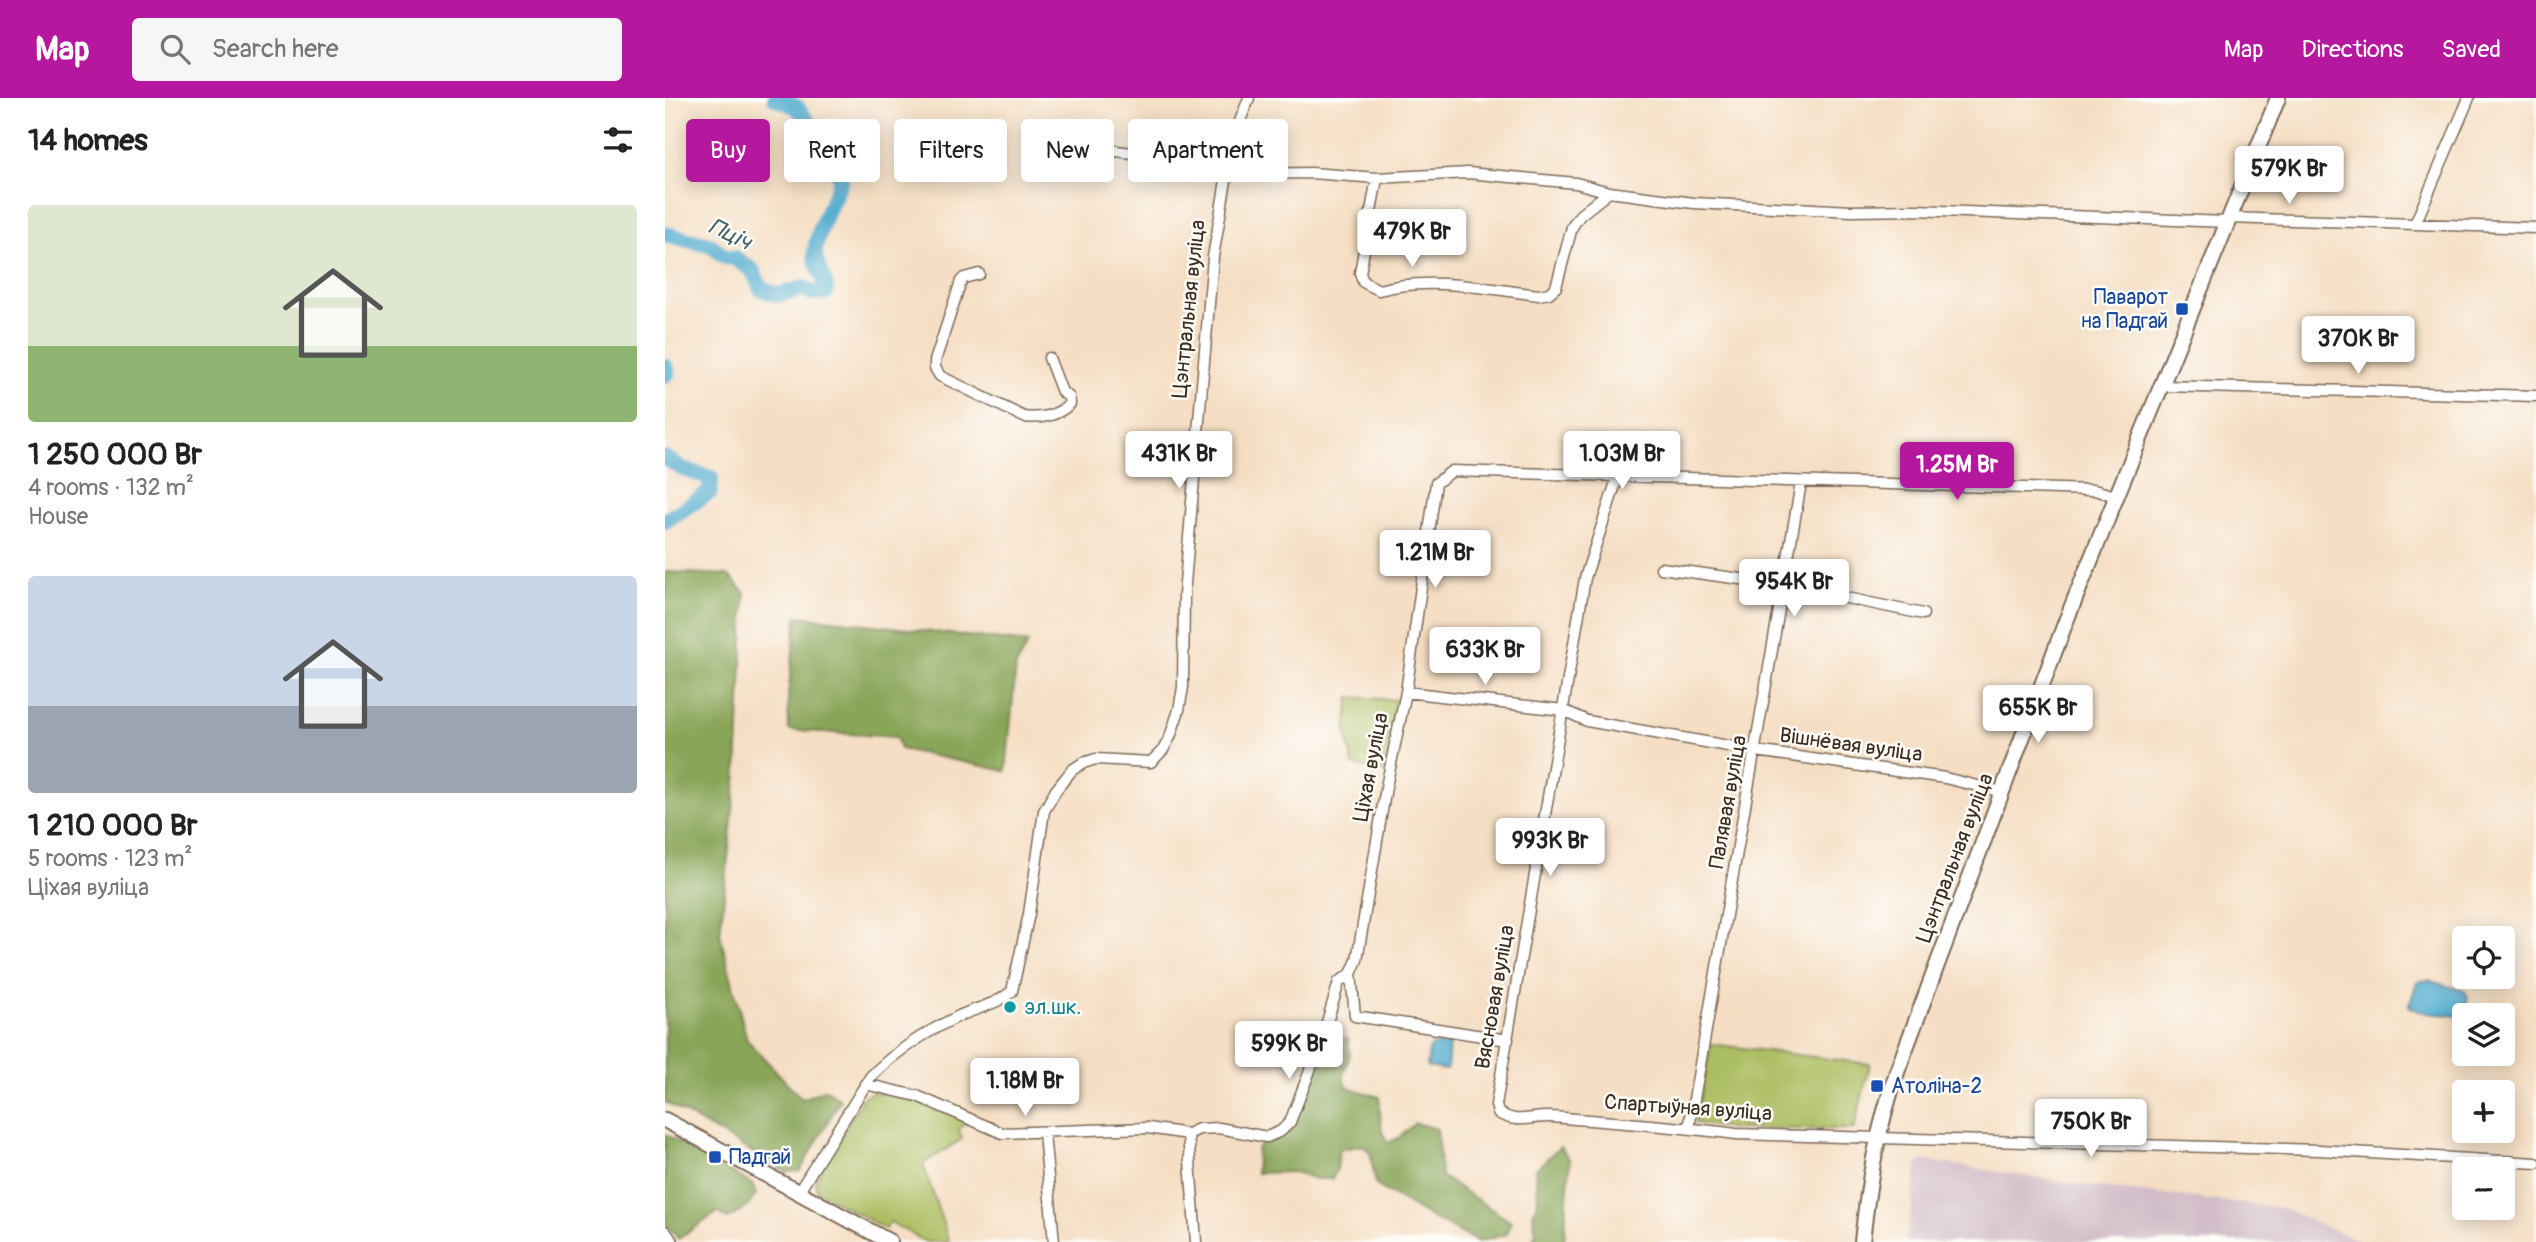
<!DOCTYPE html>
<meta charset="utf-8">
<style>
body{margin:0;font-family:Pangolin,sans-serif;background:#f6f6f6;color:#222;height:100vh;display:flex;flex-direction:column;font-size:26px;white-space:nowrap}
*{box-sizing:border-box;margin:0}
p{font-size:23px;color:#767676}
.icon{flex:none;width:38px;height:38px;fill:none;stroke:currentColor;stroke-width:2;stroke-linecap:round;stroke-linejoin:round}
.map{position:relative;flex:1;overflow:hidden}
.details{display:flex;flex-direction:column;background:#fff;width:665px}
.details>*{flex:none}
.top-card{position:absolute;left:21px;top:21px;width:665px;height:63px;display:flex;gap:14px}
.controls{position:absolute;left:1787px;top:828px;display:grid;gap:14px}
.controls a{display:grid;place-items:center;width:63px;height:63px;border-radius:7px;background:#fff;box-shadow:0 4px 18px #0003;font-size:35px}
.price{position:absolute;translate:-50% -60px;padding:0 16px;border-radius:7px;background:#fff;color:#222;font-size:23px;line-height:46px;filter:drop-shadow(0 2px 4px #0008)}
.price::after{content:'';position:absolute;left:50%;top:42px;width:21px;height:16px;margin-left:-10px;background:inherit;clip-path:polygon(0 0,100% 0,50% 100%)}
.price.current{background:#b5179e;color:#fff}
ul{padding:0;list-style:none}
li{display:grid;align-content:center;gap:14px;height:371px;padding:0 28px}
li span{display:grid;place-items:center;height:217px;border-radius:7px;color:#555}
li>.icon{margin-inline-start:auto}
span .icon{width:126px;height:126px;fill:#fffc;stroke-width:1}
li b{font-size:30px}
h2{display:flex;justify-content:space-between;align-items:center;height:84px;padding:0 28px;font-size:30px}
.tag{padding:0 24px;border-radius:7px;background:#fff;box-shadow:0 4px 18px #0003;font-size:24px;line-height:63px}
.tag.current{background:#b5179e;color:#fff}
header{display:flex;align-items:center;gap:42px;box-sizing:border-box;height:98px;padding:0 35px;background:#b5179e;color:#fff}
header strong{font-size:33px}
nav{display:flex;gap:38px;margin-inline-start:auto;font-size:24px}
.search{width:490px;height:63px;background:#f6f6f6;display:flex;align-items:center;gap:18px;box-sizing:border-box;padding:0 24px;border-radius:7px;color:#767676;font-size:26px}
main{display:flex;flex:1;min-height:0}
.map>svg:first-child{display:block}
.industrial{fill:#d2bdc8}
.green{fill:#acbe62;stroke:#747440;stroke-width:2}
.forest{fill:#89a558;stroke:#62683b;stroke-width:2}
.water{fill:#51accf;stroke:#466b76;stroke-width:2}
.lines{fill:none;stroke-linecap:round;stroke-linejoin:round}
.river{stroke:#51accf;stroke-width:16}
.street-casing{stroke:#7c6958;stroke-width:13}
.secondary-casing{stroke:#7c6958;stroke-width:18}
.street{stroke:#fff;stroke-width:10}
.secondary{stroke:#fff;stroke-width:14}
.transit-dot{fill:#1a4fb4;stroke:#fdfcf7;stroke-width:2.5}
.culture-dot{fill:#0f9aa8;stroke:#fdfcf7;stroke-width:2.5}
.labels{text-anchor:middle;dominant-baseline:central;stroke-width:5;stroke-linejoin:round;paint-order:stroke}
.transit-label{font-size:21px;fill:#164399;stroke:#fdfcf7;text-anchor:start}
.street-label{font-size:21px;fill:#3b2a1e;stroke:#fdfcf7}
.culture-label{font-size:21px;fill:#0d838f;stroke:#fdfcf7;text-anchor:start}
.water-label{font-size:23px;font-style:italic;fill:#445e65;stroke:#fdfcf7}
</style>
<header>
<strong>Map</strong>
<div class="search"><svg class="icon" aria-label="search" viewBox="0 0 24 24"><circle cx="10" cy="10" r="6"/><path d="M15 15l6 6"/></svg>Search here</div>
<nav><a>Map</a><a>Directions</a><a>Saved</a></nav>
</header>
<main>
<section class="details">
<h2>14 homes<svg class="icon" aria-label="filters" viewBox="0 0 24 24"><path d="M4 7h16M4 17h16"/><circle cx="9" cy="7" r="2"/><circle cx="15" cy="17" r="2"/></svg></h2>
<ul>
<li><span style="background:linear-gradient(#dfe7d0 65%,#8fb573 0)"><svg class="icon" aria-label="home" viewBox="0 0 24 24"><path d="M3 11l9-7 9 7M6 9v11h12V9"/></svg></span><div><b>1 250 000 Br</b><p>4 rooms · 132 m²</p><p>House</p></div></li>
<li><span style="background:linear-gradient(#c9d6e8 60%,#9aa5b1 0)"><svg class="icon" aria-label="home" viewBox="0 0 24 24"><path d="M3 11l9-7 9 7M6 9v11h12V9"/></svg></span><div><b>1 210 000 Br</b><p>5 rooms · 123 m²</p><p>Ціхая вуліца</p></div></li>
</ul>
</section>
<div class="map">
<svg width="1871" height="1144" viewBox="0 0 1871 1144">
<rect width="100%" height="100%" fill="#fdfcf7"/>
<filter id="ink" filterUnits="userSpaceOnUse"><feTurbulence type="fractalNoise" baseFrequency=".0143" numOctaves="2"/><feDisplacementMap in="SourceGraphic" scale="14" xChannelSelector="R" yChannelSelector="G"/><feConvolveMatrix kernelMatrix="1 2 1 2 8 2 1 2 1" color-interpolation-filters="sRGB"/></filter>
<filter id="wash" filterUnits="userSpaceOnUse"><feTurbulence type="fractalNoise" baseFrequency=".00686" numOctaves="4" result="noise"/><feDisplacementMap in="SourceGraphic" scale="28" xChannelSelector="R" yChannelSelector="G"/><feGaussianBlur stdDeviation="1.57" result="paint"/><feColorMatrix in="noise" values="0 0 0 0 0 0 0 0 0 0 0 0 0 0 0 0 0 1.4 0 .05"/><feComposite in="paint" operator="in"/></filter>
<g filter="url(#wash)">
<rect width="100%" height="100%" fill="#f5dec3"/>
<path class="industrial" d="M1258 1062 1418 1087 1618 1110 1696 1144H1241L1253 1065Z"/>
<path class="green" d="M685 599 731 602 718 674 688 667 681 633Z
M1046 946 1205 966 1189 1031H1069L1030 1025Z
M209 994 246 1001 302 1023 294 1031 297 1041 258 1066 284 1144H261L225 1124 220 1131 152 1093 150 1083 199 998Z"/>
<path class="forest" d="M0 474 63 477 80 495 72 674 55 836 82 942 137 1001 161 991 175 1002 135 1073 122 1074 0 1004Z
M132 518 363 545 351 568 341 673 235 651 231 639 124 632 123 598Z
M683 940 685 957 678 978 682 989 715 999C715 1014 714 1032 723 1045L734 1040 750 1025 772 1031 776 1078 846 1124 842 1136 813 1144 765 1119 711 1087 705 1054 697 1047 674 1052 672 1071 667 1081H651L629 1074 591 1075 592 1050 601 1043 611 1042 623 1031 657 949Z
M0 1036 88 1087 91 1096 83 1108 63 1121 53 1114 13 1141 0 1124Z
M895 1049 905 1062 899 1144H867L871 1135 868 1117 873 1102 870 1072Z"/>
<path class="water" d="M1763 882 1800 893 1803 899 1799 919 1753 913 1744 908 1752 884Z
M779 944 784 945 782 972 762 969 764 952 767 948Z"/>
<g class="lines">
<path class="river" d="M0 136 47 148 60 159 70 160 88 173 96 191 113 197 139 190 147 195 161 194C161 177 151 169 150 157 150 135 168 103 176 82L163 52 132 9 110 0
M0 268 3 274 0 277
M0 360 18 371 46 380 45 394 0 423"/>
</g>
</g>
<g filter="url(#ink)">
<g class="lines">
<g class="street-casing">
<path id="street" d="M402 47 541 64 583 76 646 75 712 80 803 75 911 85 944 94 1029 105 1187 113 1250 112 1562 124
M712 80 695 175 698 184 714 192C764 178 823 191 874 197L884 195 891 189 907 129 915 117 944 94
M1564 120 1871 130
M1750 126 1804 0
M314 176 299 180 296 183 270 263V270L275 278 359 319C377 321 391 318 405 306L404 299 397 294 384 260
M1497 288 1871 298
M953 378 920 480 831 1007 833 1015C855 1027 863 1018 886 1019 947 1024 1009 1028 1071 1036L1654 1052 1871 1065
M996 470 1119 487 1258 516
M741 594 898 612 922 623 1091 653 1280 680 1337 694
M686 876 692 862 721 689 741 594 771 385 787 373 1429 392 1451 398
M686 876 690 918 843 942
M200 986 252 998 337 1035 483 1030 523 1036 534 1031 554 1030 602 1039 616 1033 625 1024 656 944 674 884 686 876
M1024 1030 1136 385
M379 1035 389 1144
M523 1036 531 1144
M133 1095 206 978C231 953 261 934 292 919 310 910 332 907 347 893L364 816 379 713 391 692 407 672 418 665 431 661 486 664 498 652 505 639 514 612 518 589 519 497 548 159 568 41 584 0
M0 1133 8 1144"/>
</g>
<g class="secondary-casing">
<path id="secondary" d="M0 1022 225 1144
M1197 1144C1204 1080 1212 1032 1233 971L1401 523 1613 0"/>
</g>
<use href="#street" class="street"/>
<use href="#secondary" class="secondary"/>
</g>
</g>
<g class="transit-dot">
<rect x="1510" y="204" width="14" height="14" rx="3.5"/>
<rect x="1205" y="981" width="14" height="14" rx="3.5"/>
<rect x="43" y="1052" width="14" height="14" rx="3.5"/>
</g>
<circle class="culture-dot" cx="345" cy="909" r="7"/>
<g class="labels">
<g class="transit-label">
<text x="1503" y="199" text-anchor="end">Паварот<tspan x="1503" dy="24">на Падгай</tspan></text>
<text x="1226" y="988">Атоліна-2</text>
<text x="64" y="1059">Падгай</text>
</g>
<g class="street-label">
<text transform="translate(524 211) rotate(-84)">Цэнтральная вуліца</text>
<text transform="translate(1186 647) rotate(8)">Вішнёвая вуліца</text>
<text transform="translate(706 669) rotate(-79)">Ціхая вуліца</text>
<text transform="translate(1063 704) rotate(-80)">Палявая вуліца</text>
<text transform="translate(1290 760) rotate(-69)">Цэнтральная вуліца</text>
<text transform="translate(830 899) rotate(-80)">Вясновая вуліца</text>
<text transform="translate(1023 1010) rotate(4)">Спартыўная вуліца</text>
</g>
<g class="culture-label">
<text x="359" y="909">эл.шк.</text>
</g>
<g class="water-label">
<text transform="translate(65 136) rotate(25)">Пціч</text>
</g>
</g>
</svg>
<div class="controls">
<a><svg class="icon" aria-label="locate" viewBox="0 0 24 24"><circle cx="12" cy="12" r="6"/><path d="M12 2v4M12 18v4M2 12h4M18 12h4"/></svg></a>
<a><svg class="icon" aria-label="layers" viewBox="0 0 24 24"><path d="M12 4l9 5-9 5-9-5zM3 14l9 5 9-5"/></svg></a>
<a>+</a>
<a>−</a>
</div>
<b class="price" style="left:1624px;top:108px">579K Br</b>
<b class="price" style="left:747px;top:171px">479K Br</b>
<b class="price" style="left:1693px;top:278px">370K Br</b>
<b class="price" style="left:514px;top:393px">431K Br</b>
<b class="price" style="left:957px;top:393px">1.03M Br</b>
<b class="price current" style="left:1292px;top:404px">1.25M Br</b>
<b class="price" style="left:770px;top:492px">1.21M Br</b>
<b class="price" style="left:1129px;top:521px">954K Br</b>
<b class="price" style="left:820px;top:589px">633K Br</b>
<b class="price" style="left:1373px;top:647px">655K Br</b>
<b class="price" style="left:885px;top:780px">993K Br</b>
<b class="price" style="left:624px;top:983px">599K Br</b>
<b class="price" style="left:360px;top:1020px">1.18M Br</b>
<b class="price" style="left:1426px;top:1061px">750K Br</b>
<div class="top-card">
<a class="tag current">Buy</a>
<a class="tag">Rent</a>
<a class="tag">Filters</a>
<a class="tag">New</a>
<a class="tag">Apartment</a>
</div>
</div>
</main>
